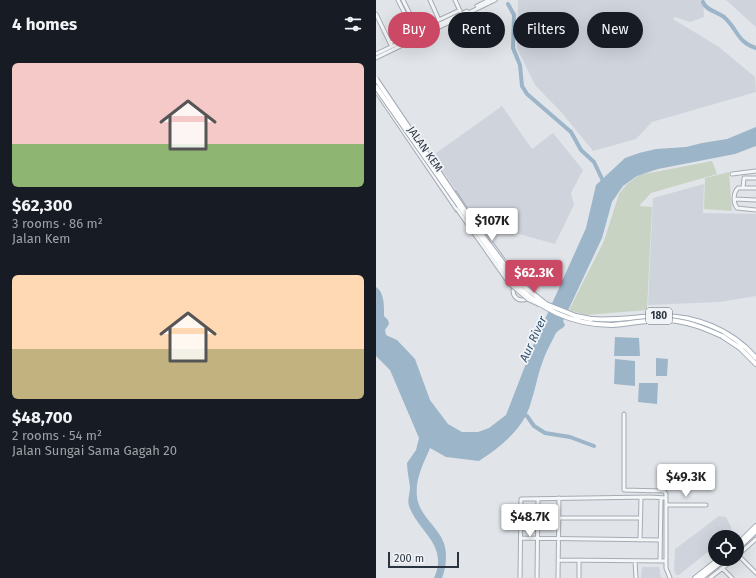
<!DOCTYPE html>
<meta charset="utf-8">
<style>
body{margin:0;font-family:"Fira Sans",sans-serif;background:#20242c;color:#f1f3f6;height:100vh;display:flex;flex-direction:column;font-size:15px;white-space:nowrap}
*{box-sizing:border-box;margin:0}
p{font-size:13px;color:#9ea1a6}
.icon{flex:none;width:22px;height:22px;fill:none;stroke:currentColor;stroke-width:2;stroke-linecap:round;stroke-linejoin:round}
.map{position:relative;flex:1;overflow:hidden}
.drawer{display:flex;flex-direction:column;background:#171b24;width:376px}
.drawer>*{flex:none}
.top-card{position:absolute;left:12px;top:12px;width:308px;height:36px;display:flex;gap:8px}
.controls{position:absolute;left:332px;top:530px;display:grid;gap:8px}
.controls a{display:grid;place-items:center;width:36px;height:36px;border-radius:50%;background:#171b24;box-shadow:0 4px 16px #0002;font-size:20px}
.scale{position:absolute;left:12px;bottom:10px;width:71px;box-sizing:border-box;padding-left:4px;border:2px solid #2a3441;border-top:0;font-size:11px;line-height:14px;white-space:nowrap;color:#2a3441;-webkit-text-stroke:3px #f1f4f7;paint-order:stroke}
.price{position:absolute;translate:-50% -34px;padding:0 9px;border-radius:4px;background:#fff;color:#222;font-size:13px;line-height:26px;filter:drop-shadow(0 1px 2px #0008)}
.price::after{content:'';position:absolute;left:50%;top:24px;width:12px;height:9px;margin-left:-6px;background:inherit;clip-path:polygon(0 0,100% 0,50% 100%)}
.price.current{background:#cc4966;color:#fff}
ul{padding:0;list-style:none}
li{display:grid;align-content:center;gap:8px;height:212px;padding:0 12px}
li span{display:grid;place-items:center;height:124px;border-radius:6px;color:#555}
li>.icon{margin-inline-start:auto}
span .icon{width:72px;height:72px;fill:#fffc;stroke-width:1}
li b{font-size:17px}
h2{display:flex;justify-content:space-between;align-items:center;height:48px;padding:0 12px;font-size:17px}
.chip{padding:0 14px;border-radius:18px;background:#171b24;box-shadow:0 4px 16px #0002;font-size:14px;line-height:36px}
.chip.current{background:#cc4966;color:#fff}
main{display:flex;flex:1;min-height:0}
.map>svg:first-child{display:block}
.built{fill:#cfd4dc}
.green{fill:#c8d3c3}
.water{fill:#9db5c9}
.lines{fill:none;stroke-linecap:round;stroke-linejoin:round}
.river{stroke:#9db5c9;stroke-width:4}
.minor-casing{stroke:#a6acb4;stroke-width:5}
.major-casing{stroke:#a1aab5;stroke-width:6}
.minor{stroke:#f4f6f8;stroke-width:3}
.major{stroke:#fff;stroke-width:4}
.minor-bridge-casing{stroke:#a6acb4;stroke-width:5;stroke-linecap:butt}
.major-bridge-casing{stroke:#a1aab5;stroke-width:6;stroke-linecap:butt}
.minor-bridge{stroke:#f4f6f8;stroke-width:3}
.major-bridge{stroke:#fff;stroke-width:4}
.labels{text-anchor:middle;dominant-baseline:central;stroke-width:3.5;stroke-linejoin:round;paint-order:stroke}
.shield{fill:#f1f4f7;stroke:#666e78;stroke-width:1}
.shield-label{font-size:10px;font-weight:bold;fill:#2a3441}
.street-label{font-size:11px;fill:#2a3441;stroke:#f1f4f7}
.water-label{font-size:12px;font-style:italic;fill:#355574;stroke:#f1f4f7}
</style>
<main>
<section class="drawer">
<h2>4 homes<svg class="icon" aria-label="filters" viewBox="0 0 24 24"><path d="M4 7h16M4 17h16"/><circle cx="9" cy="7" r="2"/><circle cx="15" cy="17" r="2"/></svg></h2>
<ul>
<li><span style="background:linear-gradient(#f6c9c9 65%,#8fb573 0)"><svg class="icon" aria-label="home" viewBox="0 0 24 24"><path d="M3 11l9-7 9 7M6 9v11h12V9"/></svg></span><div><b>$62,300</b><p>3 rooms · 86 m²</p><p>Jalan Kem</p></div></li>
<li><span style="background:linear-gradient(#ffd9b3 60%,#c2b280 0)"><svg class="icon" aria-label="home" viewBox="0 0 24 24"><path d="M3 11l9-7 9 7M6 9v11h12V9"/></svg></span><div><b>$48,700</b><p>2 rooms · 54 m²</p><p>Jalan Sungai Sama Gagah 20</p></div></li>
</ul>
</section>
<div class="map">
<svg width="380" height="578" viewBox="0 0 380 578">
<rect width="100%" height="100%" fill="#e1e5ea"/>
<path class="built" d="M142 0H327L328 17 314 22 299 17 297 19 343 47 379 77 380 92 276 122 260 139 217 151 186 113 159 85 141 48Z
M350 0H380V27L372 20Z
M102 13 107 29 87 41 77 25Z
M126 106 156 149 177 133 207 170 195 193 198 205 179 244 103 223 56 156Z
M328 184 327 213 380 214V296L344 302 272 305 277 198Z
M343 516 350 517 355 527V533L350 537H339V546L303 575H300L298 570 299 549Z
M266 567H283L285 578H265Z"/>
<path class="green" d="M336 161 341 174 275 193 263 206 276 207 271 310 210 315 193 310 228 241 243 194 250 185 263 175Z
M353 172 356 211 328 209 329 178Z"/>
<path class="water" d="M380 127V146L359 154 282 169 261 176 247 186 236 202 226 238 187 321 189 325C187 329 183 329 180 333 176 341 171 350 168 358 162 373 160 387 155 402 148 429 125 446 103 461L70 457 54 448C47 465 37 482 42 502 47 518 61 527 67 541 72 551 70 569 66 578H58C73 545 43 533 33 506 31 500 34 494 34 487 33 479 31 471 31 463L40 450 43 438 14 370 0 356V287C9 293 8 307 8 316L12 320 13 324 9 330 10 335 21 340 39 359 54 400 72 424 86 432H102L113 428 130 415 156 348 210 228 220 185 249 158 263 153 280 149 310 147 326 143 351 139Z
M239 337 263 338 264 356H238Z
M280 358 292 359 291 376H280Z
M239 359 259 361V386L238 384Z
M263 383H282L281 404 262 402Z"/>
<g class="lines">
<path class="river" d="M327 2C330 11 343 12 349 18 362 30 361 42 380 48
M132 4 138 15 137 48 144 65 146 86 151 94 195 132 205 150 218 162 228 183
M144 413 151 416 158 426 169 433 194 437 218 446"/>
<g class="minor-casing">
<path id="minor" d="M22 0 38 32
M27 0 42 30
M54 0 63 20
M79 0 84 11
M101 6 113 0
M0 14 15 45
M14 43 84 10
M0 54 91 11
M0 58 119 0
M0 91 81 210
M356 174 380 171
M367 188 368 178H380
M380 188H362C357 193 357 203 361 208L380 210
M79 193 98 221
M359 199 380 200
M98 220 140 277
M137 291a9 9 0 1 1 18 0a9 9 0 1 1-18 0Z
M248 414V490L288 491 290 494V498
M290 505H330
M183 518H264
M145 538 284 540
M264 540 265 497
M362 555 380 573
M361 556 380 539
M182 560 290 561
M203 560V578
M259 561 260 578
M284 561 285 498
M346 568 356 578
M144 578 145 499 274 497 290 498V568L294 578
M161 578 162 499
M182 578 183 498
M334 578 358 559"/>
</g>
<g class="major-casing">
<path id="major" d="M215 319C237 321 259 317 282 316 319 315 356 330 380 358
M346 336 364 348 380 364
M361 545 380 526
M361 549 380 531
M319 578 343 559
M325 578 349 559"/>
</g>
<use href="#minor" class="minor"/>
<use href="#major" class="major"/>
<g class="minor-bridge-casing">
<path id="minor-bridge" d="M81 209 133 283 153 300 164 305"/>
</g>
<g class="major-bridge-casing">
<path id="major-bridge" d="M0 79 98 224 139 279 170 304 200 316 215 319
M0 87 133 277C160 307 194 325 236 325 254 324 272 319 291 320 311 321 328 328 346 336"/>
</g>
<use href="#minor-bridge" class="minor-bridge"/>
<use href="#major-bridge" class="major-bridge"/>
</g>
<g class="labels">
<rect class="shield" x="270" y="308" width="26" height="16" rx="3"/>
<g class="shield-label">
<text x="283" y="316">180</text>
</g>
<g class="street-label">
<text transform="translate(49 149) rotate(55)">JALAN KEM</text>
</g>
<g class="water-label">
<text transform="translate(157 339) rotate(-65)">Aur River</text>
</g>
</g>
</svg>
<div class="controls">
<a><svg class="icon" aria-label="locate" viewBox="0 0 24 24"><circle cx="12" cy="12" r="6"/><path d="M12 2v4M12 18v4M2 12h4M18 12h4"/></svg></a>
</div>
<div class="scale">200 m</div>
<b class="price" style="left:116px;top:242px">$107K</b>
<b class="price current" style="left:158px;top:294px">$62.3K</b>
<b class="price" style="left:310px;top:498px">$49.3K</b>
<b class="price" style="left:154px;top:538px">$48.7K</b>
<div class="top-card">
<a class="chip current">Buy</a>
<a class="chip">Rent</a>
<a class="chip">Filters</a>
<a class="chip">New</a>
</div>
</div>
</main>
